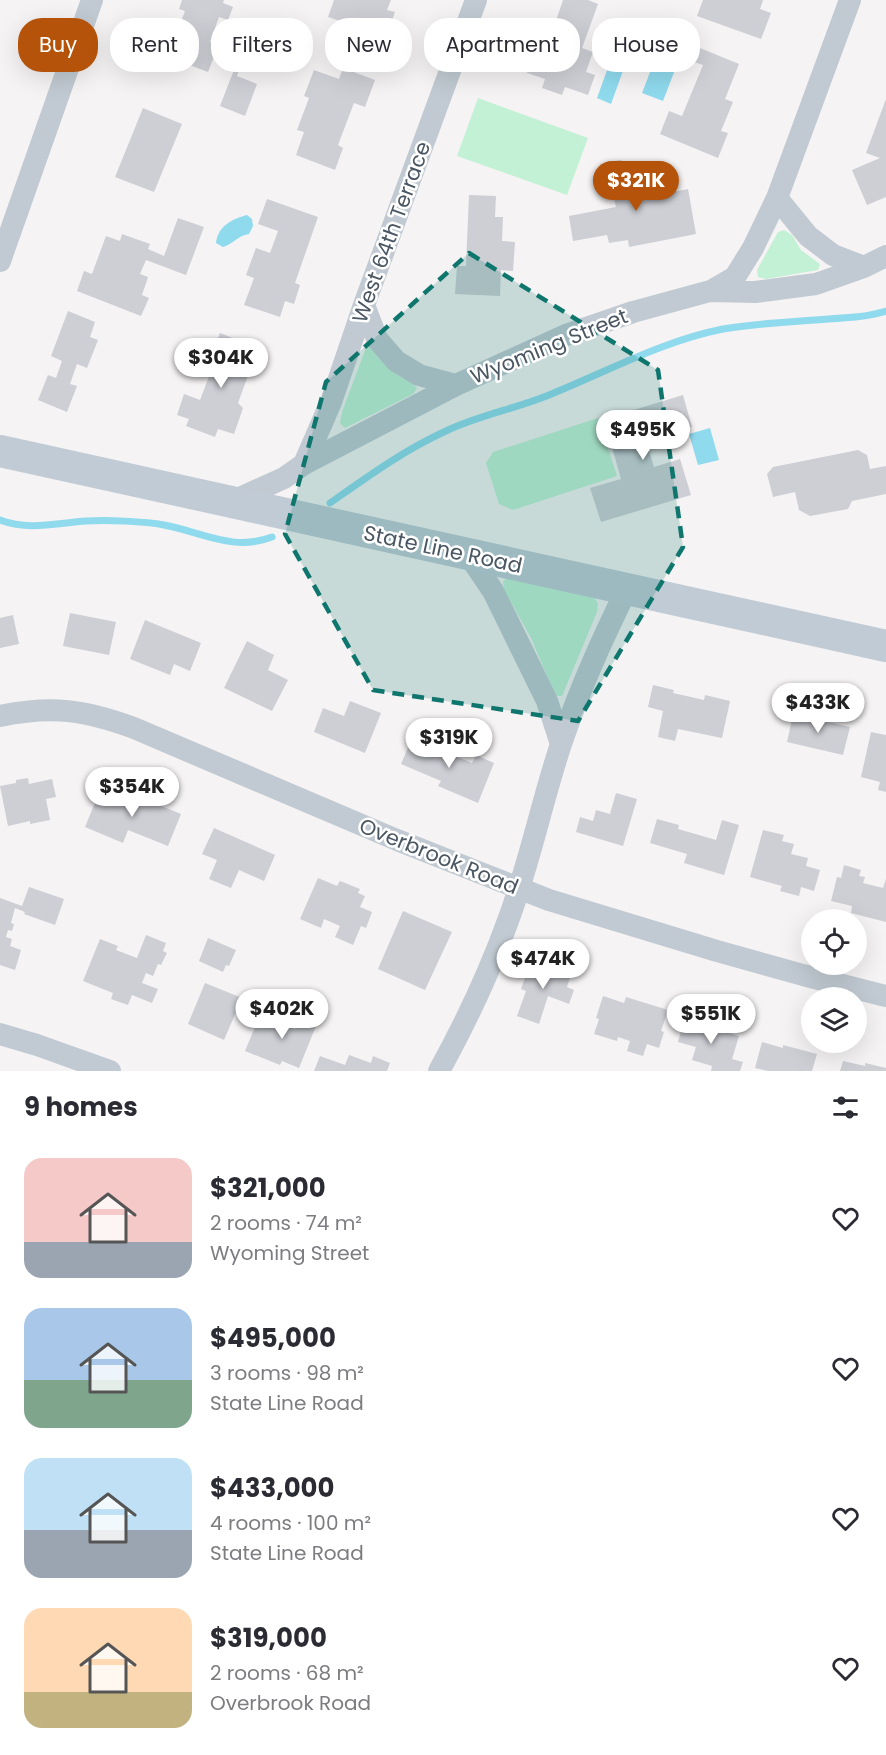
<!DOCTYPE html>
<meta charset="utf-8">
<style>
body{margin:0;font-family:Poppins,sans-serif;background:#f2f2f3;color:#2b2b33;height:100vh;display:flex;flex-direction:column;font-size:22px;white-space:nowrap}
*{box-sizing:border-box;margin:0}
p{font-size:20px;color:#7c7c81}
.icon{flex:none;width:33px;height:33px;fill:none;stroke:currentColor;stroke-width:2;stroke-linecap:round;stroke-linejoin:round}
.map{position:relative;height:1071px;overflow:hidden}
.drawer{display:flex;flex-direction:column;background:#fff;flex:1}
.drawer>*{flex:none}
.guide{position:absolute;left:18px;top:18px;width:850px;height:54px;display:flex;gap:12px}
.controls{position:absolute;left:801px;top:909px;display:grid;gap:12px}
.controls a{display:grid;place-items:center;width:66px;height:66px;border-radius:50%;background:#fff;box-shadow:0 6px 24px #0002;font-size:30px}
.price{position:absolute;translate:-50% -51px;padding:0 14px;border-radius:21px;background:#fff;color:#222;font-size:20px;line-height:39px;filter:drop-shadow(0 2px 3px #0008)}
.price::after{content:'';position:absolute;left:50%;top:36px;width:18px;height:14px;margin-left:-9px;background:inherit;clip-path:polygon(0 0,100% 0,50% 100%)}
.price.selected{background:#b45309;color:#fff}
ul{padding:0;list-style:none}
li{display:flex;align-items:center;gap:18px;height:150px;padding:0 24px}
li span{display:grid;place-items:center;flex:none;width:168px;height:120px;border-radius:18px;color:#555}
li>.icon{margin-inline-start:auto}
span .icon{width:72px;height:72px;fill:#fffc;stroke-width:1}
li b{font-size:26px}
h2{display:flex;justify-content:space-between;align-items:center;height:72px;padding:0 24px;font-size:26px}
.pill{padding:0 21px;border-radius:24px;background:#fff;box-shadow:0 6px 24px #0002;font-size:21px;line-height:54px}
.pill.selected{background:#b45309;color:#fff}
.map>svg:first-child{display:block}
.green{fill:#c3f1d5}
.water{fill:#90daee}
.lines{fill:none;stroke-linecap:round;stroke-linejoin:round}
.stream{stroke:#90daee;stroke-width:7}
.building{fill:#cdcfd5}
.street{stroke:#c1cad2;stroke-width:22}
.secondary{stroke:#c1cbd6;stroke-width:32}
.marked{fill:#0f766e;fill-opacity:0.2;stroke:#0f766e;stroke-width:4.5;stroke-dasharray:12 8;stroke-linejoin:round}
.labels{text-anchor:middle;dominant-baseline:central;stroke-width:5;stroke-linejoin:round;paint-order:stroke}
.street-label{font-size:21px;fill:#4a5661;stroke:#fff}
</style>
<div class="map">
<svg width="886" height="1071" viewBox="0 0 886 1071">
<rect width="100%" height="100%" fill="#f5f3f3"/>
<path class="green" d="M478 98 588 138 567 195 457 156Z
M784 230 792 235 801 250 820 264 818 270 766 279 758 277 757 270 778 232Z
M372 346C377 353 382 363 389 369 398 377 409 380 417 388L413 394 345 428 340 423 342 412 366 348Z
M598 418 617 476 513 510 499 504 486 463 493 452Z
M509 577 593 596 598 603 597 612 562 696H557L554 693 531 638 504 590 503 581Z"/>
<path class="water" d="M657 54 678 62 663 101 642 93Z
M610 62 624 68 611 104 597 98Z
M247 215 252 219 253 226 249 234C237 236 235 243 223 247L216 243C218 226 232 219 247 215Z
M710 428 719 460 698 465 689 434Z"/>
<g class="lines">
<path class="stream" d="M330 503C367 477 404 450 446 431 479 415 515 409 549 395 606 372 662 341 723 329 757 323 793 322 828 319 847 318 867 317 886 311
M0 520C29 531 56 523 86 521 107 520 144 521 164 525 202 532 233 552 272 537"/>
</g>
<path class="building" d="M182 0H224L223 3 233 7 228 20 219 17 210 42 245 55 237 76 257 84 245 116 220 106 237 62 215 54 208 72 176 60 183 43 174 40 185 11 179 9Z
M334 0H391L387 10 395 12 385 40 368 34 366 38 347 31 349 24 328 17Z
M563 0H588L598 4 582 48 593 52 586 72 595 75 588 95 565 87 562 95 542 88 545 79 527 73 533 55 543 58Z
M703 0H763L760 9 771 13 761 39 697 16Z
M700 48 739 64 725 99 733 102 721 131 728 133 718 158 660 134 669 111 682 116 703 65 694 62Z
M343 68 375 80 365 107 354 103 338 145 343 148 335 170 296 155 304 132 297 130 309 98 304 96 314 70 339 79Z
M886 99V197L867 205 852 170 880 158 866 153Z
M143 108 182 124 154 192 115 177Z
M621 160 631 169 632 182 626 192 671 183 673 192 688 189 696 234 629 247 628 240 609 243 607 235 573 241 569 216 616 207 613 194 601 187 599 176 607 162Z
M469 195 496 196 495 217H503L502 241 515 242 513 271 501 270 500 296 455 294 457 266H466Z
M267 199 318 217 295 283 300 285 294 304 285 301 280 317 244 305 254 278 246 275 256 248 270 253 278 231 258 224Z
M178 218 204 227 186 275 146 260 140 274 148 277 142 295 149 298 141 316 77 291 84 271 92 274 106 236 120 241 122 234 150 244 148 249 164 256Z
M68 311 95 322 90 337 98 340 87 368 77 364 70 384 77 386 67 412 38 400 48 375 56 378 62 361 51 356Z
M220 333 258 348 238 403 243 408 234 434 218 429 215 437 186 426 189 419 177 415 184 394 200 400 216 358 211 356Z
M683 395 692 427 646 441 654 467 680 459 691 495 601 522 590 488 621 479 604 419Z
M858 450 867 455 870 469 886 466V494L852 501 848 509 810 516 799 510 795 492 773 497 767 474 773 467Z
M70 613 116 622 109 655 63 646Z
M13 615 19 644 0 648V618Z
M145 620 201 643 190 671 174 664 170 675 130 659Z
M247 641 274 655 268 670 288 680 272 711 224 688Z
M653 685 674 690 673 693 704 700 705 695 730 701 722 738 678 729 675 741 658 737 663 711 648 707Z
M350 701 381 713 365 753 314 732 323 708 344 716Z
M793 714 850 727 843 755 787 742Z
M871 732 886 735V792L878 790 880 782 861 777Z
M413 736 451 751 450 754 472 763 476 755 494 763 478 803 438 786 441 781 401 764Z
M28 778 29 784 52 779 56 797 46 799 50 820 30 824V821L8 826 0 786 16 783V780Z
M101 788 125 797 127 792 181 814 168 846 128 830 123 843 85 827Z
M616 793 637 799 623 846 576 832 580 817 593 821 596 810 610 814Z
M657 819 679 825 678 829 716 840 722 820 739 825 724 875 684 863 687 854 650 843Z
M214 828 275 855 264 881 239 870 231 888 209 879 217 860 202 854Z
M763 830 784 835 782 841 794 844 791 854 808 858 806 866 820 870 814 891 801 887 799 896 780 891 782 886 750 877Z
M844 865 861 870 859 876 865 877 863 883 883 888 886 879V922L851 913 852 906 831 901 837 877 841 878Z
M318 878 337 886 340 881 360 889 358 893 365 896 360 907 372 912 366 928 361 926 353 945 335 937 340 926 324 919 321 928 300 919Z
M29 887 64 899 55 925 24 914 25 912 15 908 11 923 14 924 12 931 8 930 6 937 12 939 10 946 21 950 15 970 0 965V898L22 906Z
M403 911 452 932 425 990 378 969Z
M146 935 166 943 163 951 167 953 161 965 158 964 153 976 146 973 142 983 158 989 152 1003 132 995 128 1005 111 999 113 993 83 981 100 939 118 946 116 950 137 958Z
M208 938 236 950 229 966 226 965 223 972 199 961Z
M531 961 571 974 567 987 574 990 569 1004 548 996 539 1024 517 1016 526 991 521 989Z
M205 983 242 998 224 1040 188 1024Z
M603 996 624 1003 626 997 668 1010 661 1031 664 1032 659 1048 647 1044 643 1056 627 1051 630 1041 618 1037 617 1041 594 1034 599 1019 596 1018Z
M302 1014 318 1021 299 1068 282 1061 280 1065 245 1051 260 1015 295 1029Z
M685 1017 726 1029 725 1032 739 1036 732 1059 743 1062 740 1071H711L712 1066 692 1060 696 1047 678 1042Z
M762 1042 783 1048V1045L817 1054 812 1071H768L755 1068Z
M349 1055 371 1063 373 1056 390 1063 387 1071H314L320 1056 345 1065Z
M843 1061 865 1066V1063L886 1068V1071H840Z"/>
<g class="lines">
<path class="street" d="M777 198 808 236 833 255 864 267
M0 261 92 0
M711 291 735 277 753 248 777 198 850 0
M364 305 377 339 396 361 419 375 456 385 566 335 633 312 710 291 755 292 816 284 864 267 886 256
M304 464 331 402 364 305 476 0
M231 502 284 478 304 464 456 385
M468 554 493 591 547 701 561 744
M0 716C52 705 85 710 134 728L397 840 549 900 717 951 803 975 886 996
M0 1034 37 1045 110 1071
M439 1071C466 1022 490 971 509 918 530 861 542 801 561 744 579 691 602 639 627 589"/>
<path class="secondary" d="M0 451 886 646"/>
</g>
<path class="marked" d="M469 253 658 370 683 547 578 721 373 690 285 534 326 382Z"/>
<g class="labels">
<g class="street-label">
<text transform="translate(391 232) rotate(-70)">West 64th Terrace</text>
<text transform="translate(549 346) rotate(-22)">Wyoming Street</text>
<text transform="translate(443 549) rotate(12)">State Line Road</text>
<text transform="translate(439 856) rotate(22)">Overbrook Road</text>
</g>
</g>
</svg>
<div class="controls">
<a><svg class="icon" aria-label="locate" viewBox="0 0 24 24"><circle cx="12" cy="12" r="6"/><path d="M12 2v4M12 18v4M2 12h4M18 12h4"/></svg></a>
<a><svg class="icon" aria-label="layers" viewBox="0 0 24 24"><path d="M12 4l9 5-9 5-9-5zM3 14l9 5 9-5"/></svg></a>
</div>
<b class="price selected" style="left:636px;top:212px">$321K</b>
<b class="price" style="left:221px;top:389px">$304K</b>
<b class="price" style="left:643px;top:461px">$495K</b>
<b class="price" style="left:818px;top:734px">$433K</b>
<b class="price" style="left:449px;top:769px">$319K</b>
<b class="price" style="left:132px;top:818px">$354K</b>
<b class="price" style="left:543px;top:990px">$474K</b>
<b class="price" style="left:282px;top:1040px">$402K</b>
<b class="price" style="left:711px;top:1045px">$551K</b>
<div class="guide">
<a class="pill selected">Buy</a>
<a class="pill">Rent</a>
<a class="pill">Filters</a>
<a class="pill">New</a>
<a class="pill">Apartment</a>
<a class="pill">House</a>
</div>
</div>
<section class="drawer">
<h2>9 homes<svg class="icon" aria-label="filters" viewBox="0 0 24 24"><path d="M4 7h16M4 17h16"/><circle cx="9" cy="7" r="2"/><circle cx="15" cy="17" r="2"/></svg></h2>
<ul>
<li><span style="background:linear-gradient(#f6c9c9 70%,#9aa5b1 0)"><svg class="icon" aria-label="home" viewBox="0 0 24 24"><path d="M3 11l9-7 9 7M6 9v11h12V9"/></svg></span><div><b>$321,000</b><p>2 rooms · 74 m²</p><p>Wyoming Street</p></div><svg class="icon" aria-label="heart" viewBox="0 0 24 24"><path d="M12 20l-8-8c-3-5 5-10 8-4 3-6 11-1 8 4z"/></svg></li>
<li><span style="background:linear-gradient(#a9c7e8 60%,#7fa58c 0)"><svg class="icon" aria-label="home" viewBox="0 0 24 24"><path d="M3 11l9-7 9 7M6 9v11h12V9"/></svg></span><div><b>$495,000</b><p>3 rooms · 98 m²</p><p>State Line Road</p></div><svg class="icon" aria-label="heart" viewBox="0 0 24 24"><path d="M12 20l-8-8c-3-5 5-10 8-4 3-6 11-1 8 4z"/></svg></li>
<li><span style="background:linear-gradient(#bfe0f5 60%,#9aa5b1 0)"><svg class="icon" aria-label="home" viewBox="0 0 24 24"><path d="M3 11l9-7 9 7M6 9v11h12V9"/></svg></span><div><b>$433,000</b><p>4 rooms · 100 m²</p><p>State Line Road</p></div><svg class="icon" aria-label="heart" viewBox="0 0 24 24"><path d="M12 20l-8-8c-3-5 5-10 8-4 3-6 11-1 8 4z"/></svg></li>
<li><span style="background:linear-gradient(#ffd9b3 70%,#c2b280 0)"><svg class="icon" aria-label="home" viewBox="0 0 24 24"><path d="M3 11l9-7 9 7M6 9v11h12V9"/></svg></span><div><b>$319,000</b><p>2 rooms · 68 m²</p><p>Overbrook Road</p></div><svg class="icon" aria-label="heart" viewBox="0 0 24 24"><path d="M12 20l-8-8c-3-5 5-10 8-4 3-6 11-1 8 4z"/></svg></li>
</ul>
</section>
